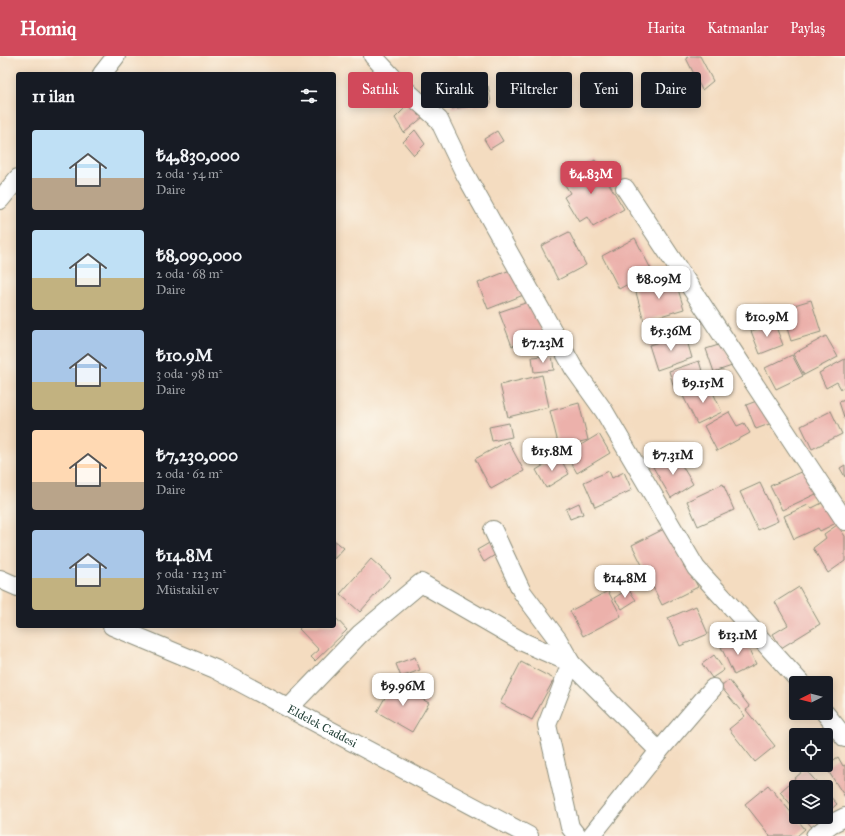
<!DOCTYPE html>
<html lang="tr">
<meta charset="utf-8">
<style>
body{margin:0;font-family:"IM FELL Great Primer",serif;background:#20242c;color:#f1f3f6;height:100vh;display:flex;flex-direction:column;font-size:15px;white-space:nowrap}
*{box-sizing:border-box;margin:0}
p{font-size:13px;color:#9ea1a6}
.icon{flex:none;width:22px;height:22px;fill:none;stroke:currentColor;stroke-width:2;stroke-linecap:round;stroke-linejoin:round}
.map{position:relative;flex:1;overflow:hidden}
.sheet{position:absolute;left:16px;top:16px;width:320px;height:556px;display:flex;flex-direction:column;background:#171b24;border-radius:4px;box-shadow:0 2px 10px #0003}
.sheet>*{flex:none}
.banner{position:absolute;left:348px;top:16px;width:380px;height:36px;display:flex;gap:8px}
.needle{width:26px;rotate:264deg}
.tools{position:absolute;left:789px;top:620px;display:grid;gap:8px}
.tools a{display:grid;place-items:center;width:44px;height:44px;border-radius:4px;background:#171b24;box-shadow:0 2px 10px #0003;font-size:20px}
.price{position:absolute;translate:-50% -34px;padding:0 9px;border-radius:8px;background:#fff;color:#222;font-size:13px;line-height:26px;filter:drop-shadow(0 1px 2px #0008)}
.price::after{content:'';position:absolute;left:50%;top:24px;width:12px;height:9px;margin-left:-6px;background:inherit;clip-path:polygon(0 0,100% 0,50% 100%)}
.price.on{background:#d1495b;color:#fff}
ul{padding:0;list-style:none}
li{display:flex;align-items:center;gap:12px;height:100px;padding:0 16px}
li span{display:grid;place-items:center;flex:none;width:112px;height:80px;border-radius:4px;color:#555}
li>.icon{margin-inline-start:auto}
span .icon{width:48px;height:48px;fill:#fffc;stroke-width:1}
li b{font-size:17px}
h2{display:flex;justify-content:space-between;align-items:center;height:48px;padding:0 16px;font-size:17px}
.tag{padding:0 14px;border-radius:4px;background:#171b24;box-shadow:0 2px 10px #0003;font-size:14px;line-height:36px}
.tag.on{background:#d1495b;color:#fff}
header{display:flex;align-items:center;gap:24px;box-sizing:border-box;height:56px;padding:0 20px;background:#d1495b;color:#fff}
header strong{font-size:19px}
nav{display:flex;gap:22px;margin-inline-start:auto;font-size:14px}
.map>svg:first-child{display:block}
.building{fill:#ecb1ab}
.lines{fill:none;stroke-linecap:round;stroke-linejoin:round}
.minor-casing{stroke:#8a8c7a;stroke-width:20}
.minor{stroke:#fff;stroke-width:18}
.labels{text-anchor:middle;dominant-baseline:central;stroke-width:4;stroke-linejoin:round;paint-order:stroke}
.street-label{font-size:12px;fill:#1f3d34;stroke:#fbf7ec}
</style>
<header>
<strong>Homiq</strong>
<nav><a>Harita</a><a>Katmanlar</a><a>Paylaş</a></nav>
</header>
<div class="map">
<svg width="845" height="780" viewBox="0 0 845 780">
<rect width="100%" height="100%" fill="#fbf7ec"/>
<filter id="ink" filterUnits="userSpaceOnUse"><feTurbulence type="fractalNoise" baseFrequency=".025" numOctaves="2"/><feDisplacementMap in="SourceGraphic" scale="8" xChannelSelector="R" yChannelSelector="G"/><feConvolveMatrix kernelMatrix="1 2 1 2 8 2 1 2 1" color-interpolation-filters="sRGB"/></filter>
<filter id="wash" filterUnits="userSpaceOnUse"><feTurbulence type="fractalNoise" baseFrequency=".012" numOctaves="4" result="noise"/><feDisplacementMap in="SourceGraphic" scale="16" xChannelSelector="R" yChannelSelector="G"/><feGaussianBlur stdDeviation="0.9" result="paint"/><feColorMatrix in="noise" values="0 0 0 0 0 0 0 0 0 0 0 0 0 0 0 0 0 1.4 0 .05"/><feComposite in="paint" operator="in"/></filter>
<g filter="url(#wash)">
<rect width="100%" height="100%" fill="#f4dcc0"/>
<g id="blocks">
<path class="building" d="M690 0H700L713 25 702 34 686 2Z
M488 30 491 47 452 53 450 36Z
M413 44 423 61 404 77 395 62Z
M415 74 425 88 414 99 403 86Z
M497 75 503 85 490 93 484 83Z
M595 104 624 153 593 171 587 161 579 166 564 141 570 137 562 124Z
M569 176 586 209 558 224 541 190Z
M635 182 652 215 619 233 602 200Z
M515 212 526 238 488 253 478 227Z
M672 222 675 234 678 233 684 253 644 265 635 233Z
M811 244 821 276 791 285 781 253Z
M531 245 543 278 512 290 499 256Z
M774 266 783 289 760 298 751 275Z
M685 278 692 302 657 314 649 289Z
M826 280 838 301 804 319 793 298Z
M725 287 732 310 714 316 706 293Z
M552 299 554 314 534 316 532 301Z
M792 299 803 320 776 333 765 312Z
M845 303V331L841 333 837 326 826 332 819 317Z
M699 305 705 325 675 335 669 315Z
M542 319 549 351 508 361 500 329Z
M709 328 722 356 697 368 683 340Z
M762 343 772 367 756 373 746 349Z
M845 344V364L839 346Z
M579 347 588 384 559 391 550 355Z
M831 355 842 378 812 393 801 370Z
M729 356 737 370 744 367 750 377 717 395 704 370Z
M509 367 512 381 492 385 489 371Z
M599 378 610 397 577 417 566 398Z
M508 385 524 415 491 433 475 403Z
M675 398 693 428 671 442 653 411Z
M559 400 569 418 546 432 536 414Z
M845 409V421L840 412Z
M807 413 818 437 782 454 770 430Z
M609 415 612 422 624 416 632 434 595 451 584 426Z
M760 427 778 465 758 474 740 436Z
M723 428 734 454 698 470 687 445Z
M826 445 836 467 820 475 818 472 794 483 784 460 808 449 812 452Z
M579 447 583 458 570 463 566 453Z
M837 469 845 480V505L828 517 813 492 826 482 824 478Z
M668 471 698 531 662 549 632 489Z
M334 484 344 492 334 503Z
M491 486 498 497 484 506 477 494Z
M371 503 391 521 360 556 340 538Z
M799 531 820 568 781 592 773 578 788 569 775 546Z
M628 533 636 544 622 553 614 542Z
M608 535 621 560 583 580 570 555Z
M696 550 708 578 680 590 668 562Z
M334 560 347 574 315 605 311 601 319 594 299 573 302 570H334Z
M743 581 756 608 734 619 721 591Z
M714 599 724 614 712 622 702 608Z
M415 601 420 614 401 621 396 608Z
M521 606 554 623 532 664 500 647Z
M729 624 750 651 746 654 775 690 755 706 729 673 745 660 721 631Z
M393 627 429 647 412 676 377 656Z
M838 701 843 710 845 709V741L825 710Z
M805 713 821 731H796V754L780 736Z
M768 729 805 773 797 780H770L745 748Z
M826 736 837 748 826 758Z
M803 761H823L812 771Z"/>
</g>
</g>
<g filter="url(#ink)">
<use href="#blocks" fill-opacity="0" stroke="#8a8c7a" stroke-width="1"/>
<g class="lines">
<g class="minor-casing">
<g id="minor">
<path d="M373 0 399 28 439 64 465 118 574 313 604 355 696 512 801 627"/>
<path d="M102 18 116 0"/>
<path d="M625 132 845 465"/>
<path d="M0 144 18 122"/>
<path d="M493 474 522 536 558 584 571 607 659 695 591 780"/>
<path d="M0 523 18 531"/>
<path id="s1" d="M112 570 215 613 529 780"/>
<path d="M289 652 360 578 421 527 523 586 571 607 547 669 570 771 577 780"/>
<path d="M825 657 845 682"/>
<path d="M659 695 713 632"/>
<path d="M815 780 831 768 845 761"/>
</g>
</g>
<use href="#minor" class="minor"/>
</g>
</g>
<g class="labels">
<g class="street-label">
<text stroke="none"><textPath href="#s1" startOffset="233">Eldelek Caddesi</textPath></text>
</g>
</g>
</svg>
<div class="tools">
<a><svg class="needle" viewBox="-14 -14 28 28"><path d="M0-13l5 13h-10z" fill="#e53935"/><path d="M0 13l5-13h-10z" fill="#9ea1a6"/></svg></a>
<a><svg class="icon" aria-label="locate" viewBox="0 0 24 24"><circle cx="12" cy="12" r="6"/><path d="M12 2v4M12 18v4M2 12h4M18 12h4"/></svg></a>
<a><svg class="icon" aria-label="layers" viewBox="0 0 24 24"><path d="M12 4l9 5-9 5-9-5zM3 14l9 5 9-5"/></svg></a>
</div>
<b class="price on" style="left:591px;top:139px">₺4.83M</b>
<b class="price" style="left:659px;top:244px">₺8.09M</b>
<b class="price" style="left:767px;top:282px">₺10.9M</b>
<b class="price" style="left:671px;top:296px">₺5.36M</b>
<b class="price" style="left:543px;top:308px">₺7.23M</b>
<b class="price" style="left:703px;top:348px">₺9.15M</b>
<b class="price" style="left:552px;top:416px">₺15.8M</b>
<b class="price" style="left:673px;top:420px">₺7.31M</b>
<b class="price" style="left:625px;top:543px">₺14.8M</b>
<b class="price" style="left:738px;top:600px">₺13.1M</b>
<b class="price" style="left:403px;top:651px">₺9.96M</b>
<div class="banner">
<a class="tag on">Satılık</a>
<a class="tag">Kiralık</a>
<a class="tag">Filtreler</a>
<a class="tag">Yeni</a>
<a class="tag">Daire</a>
</div>
<section class="sheet">
<h2>11 ilan<svg class="icon" aria-label="filters" viewBox="0 0 24 24"><path d="M4 7h16M4 17h16"/><circle cx="9" cy="7" r="2"/><circle cx="15" cy="17" r="2"/></svg></h2>
<ul>
<li><span style="background:linear-gradient(#bfe0f5 60%,#b9a48a 0)"><svg class="icon" aria-label="home" viewBox="0 0 24 24"><path d="M3 11l9-7 9 7M6 9v11h12V9"/></svg></span><div><b>₺4,830,000</b><p>2 oda · 54 m²</p><p>Daire</p></div></li>
<li><span style="background:linear-gradient(#bfe0f5 60%,#c2b280 0)"><svg class="icon" aria-label="home" viewBox="0 0 24 24"><path d="M3 11l9-7 9 7M6 9v11h12V9"/></svg></span><div><b>₺8,090,000</b><p>2 oda · 68 m²</p><p>Daire</p></div></li>
<li><span style="background:linear-gradient(#a9c7e8 65%,#c2b280 0)"><svg class="icon" aria-label="home" viewBox="0 0 24 24"><path d="M3 11l9-7 9 7M6 9v11h12V9"/></svg></span><div><b>₺10.9M</b><p>3 oda · 98 m²</p><p>Daire</p></div></li>
<li><span style="background:linear-gradient(#ffd9b3 65%,#b9a48a 0)"><svg class="icon" aria-label="home" viewBox="0 0 24 24"><path d="M3 11l9-7 9 7M6 9v11h12V9"/></svg></span><div><b>₺7,230,000</b><p>2 oda · 62 m²</p><p>Daire</p></div></li>
<li><span style="background:linear-gradient(#a9c7e8 60%,#c2b280 0)"><svg class="icon" aria-label="home" viewBox="0 0 24 24"><path d="M3 11l9-7 9 7M6 9v11h12V9"/></svg></span><div><b>₺14.8M</b><p>5 oda · 123 m²</p><p>Müstakil ev</p></div></li>
</ul>
</section>
</div>
